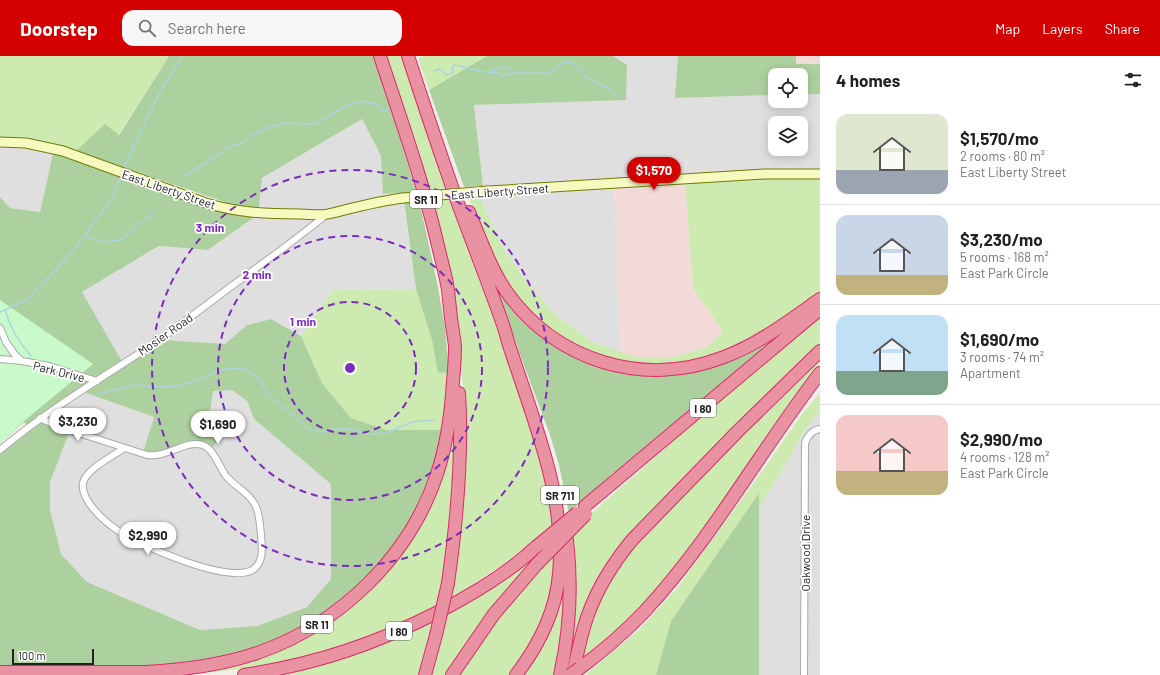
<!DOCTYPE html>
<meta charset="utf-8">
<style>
body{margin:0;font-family:Barlow,sans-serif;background:#f6f6f6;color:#202124;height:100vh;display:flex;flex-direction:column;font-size:15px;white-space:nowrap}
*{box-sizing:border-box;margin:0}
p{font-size:13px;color:#757577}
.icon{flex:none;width:22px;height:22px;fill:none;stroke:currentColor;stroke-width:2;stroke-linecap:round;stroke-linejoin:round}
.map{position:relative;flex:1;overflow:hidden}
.details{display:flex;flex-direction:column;background:#fff;width:340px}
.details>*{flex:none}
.buttons{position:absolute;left:768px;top:12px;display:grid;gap:8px}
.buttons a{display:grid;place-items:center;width:40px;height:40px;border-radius:8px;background:#fff;box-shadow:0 2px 10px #0003;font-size:20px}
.scale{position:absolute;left:12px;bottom:10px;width:82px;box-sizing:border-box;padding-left:4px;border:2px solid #222;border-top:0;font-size:11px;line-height:14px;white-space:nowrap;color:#222;-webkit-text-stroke:3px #fff;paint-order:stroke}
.price{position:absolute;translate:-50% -34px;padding:0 9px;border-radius:14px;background:#fff;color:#222;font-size:13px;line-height:26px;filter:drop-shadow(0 1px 2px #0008)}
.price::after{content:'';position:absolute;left:50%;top:24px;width:12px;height:9px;margin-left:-6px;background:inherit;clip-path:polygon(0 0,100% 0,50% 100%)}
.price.selected{background:#d40000;color:#fff}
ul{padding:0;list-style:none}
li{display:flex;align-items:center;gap:12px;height:100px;padding:0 16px}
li+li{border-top:1px solid #e0e0e0}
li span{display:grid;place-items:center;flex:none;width:112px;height:80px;border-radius:12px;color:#555}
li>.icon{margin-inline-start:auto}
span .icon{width:48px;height:48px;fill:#fffc;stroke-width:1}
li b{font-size:17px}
h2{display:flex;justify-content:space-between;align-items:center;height:48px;padding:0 16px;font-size:17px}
header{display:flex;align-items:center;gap:24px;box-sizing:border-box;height:56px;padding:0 20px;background:#d40000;color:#fff}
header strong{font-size:19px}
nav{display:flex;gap:22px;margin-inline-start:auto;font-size:14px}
.search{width:280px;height:36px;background:#f6f6f6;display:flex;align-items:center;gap:10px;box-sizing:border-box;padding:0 14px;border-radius:12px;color:#757577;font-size:15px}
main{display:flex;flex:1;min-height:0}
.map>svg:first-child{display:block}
.residential{fill:#e0dfdf;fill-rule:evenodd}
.commercial{fill:#f2dad9}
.grass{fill:#cdebb0}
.forest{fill:#add19e}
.park{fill:#c8facc}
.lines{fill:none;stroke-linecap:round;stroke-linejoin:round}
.stream{stroke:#aad3df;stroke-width:1.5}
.street-casing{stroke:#a9a9a9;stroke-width:8}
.secondary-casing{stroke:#707d05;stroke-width:11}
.highway-casing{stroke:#dc2a67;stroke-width:14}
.street{stroke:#fff;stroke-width:6}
.secondary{stroke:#f7fabf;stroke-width:9}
.highway{stroke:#e892a2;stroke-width:12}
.secondary-bridge-casing{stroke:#707d05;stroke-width:11;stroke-linecap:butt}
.highway-bridge-casing{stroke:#dc2a67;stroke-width:14;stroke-linecap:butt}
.secondary-bridge{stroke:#f7fabf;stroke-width:9}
.highway-bridge{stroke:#e892a2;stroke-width:12}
.ring{fill:none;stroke:#7b2cbf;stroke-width:2;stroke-dasharray:7 5}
.labels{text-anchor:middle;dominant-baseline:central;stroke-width:3.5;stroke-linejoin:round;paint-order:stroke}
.shield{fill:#fff;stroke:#646464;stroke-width:1}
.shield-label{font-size:11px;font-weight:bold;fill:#222}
.street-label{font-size:12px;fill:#222;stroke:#fff}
.centre{fill:#7b2cbf;stroke:#fff;stroke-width:2}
.ring-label{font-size:12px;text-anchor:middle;font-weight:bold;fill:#7b2cbf;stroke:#fff;stroke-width:3.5;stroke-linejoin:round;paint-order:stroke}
</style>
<header>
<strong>Doorstep</strong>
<div class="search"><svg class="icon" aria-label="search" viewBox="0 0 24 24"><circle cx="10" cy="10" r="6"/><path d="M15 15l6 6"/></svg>Search here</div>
<nav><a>Map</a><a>Layers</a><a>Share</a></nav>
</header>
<main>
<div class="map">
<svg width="820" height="619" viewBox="0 0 820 619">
<rect width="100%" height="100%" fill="#f2efe9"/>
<path class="residential" d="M613 0H678L676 42 775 39V45H801V38H820V114L809 113 691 118 483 130 474 49 625 44 627 9ZM775 67H801V93H775Z
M362 63 381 100 384 145 403 142 416 233 333 234 301 280 271 263 247 269 225 288 123 307 82 236 160 190 208 194 259 158 262 122Z
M0 86 54 93 40 156 10 152 0 141Z
M614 129 621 296 592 286 556 259 525 224 500 186 479 139Z
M232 333 247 345 254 363 332 428V523L307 551 257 570 200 574 87 526 61 498 50 454V426L70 374 40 362 80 335 154 361 142 398 147 399 188 389 211 394 227 368 210 357 213 335Z
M820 354V619H759V451L787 406 803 377Z"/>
<path class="commercial" d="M796 0H820V8H795Z
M685 125 693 233 723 275 707 291 672 301H636L621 296 614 129Z"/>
<path class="grass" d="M0 0H169L118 79 73 99 0 86Z
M384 0H405L448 133 426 135Z
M423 0H487L429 34 418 3Z
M767 121H820V238L734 294 680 310 621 308 562 284 518 245 492 202 468 140 479 139 500 186 525 224 556 259 592 286 636 301H672L707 291 723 275 693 233 685 125Z
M451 142 487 239 538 388 554 468 505 507 450 543 461 476 464 437V346L458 275 429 143Z
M416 233 432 284 438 316H449L445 374H387L351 362 322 327 301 280 333 234Z
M820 258V288L623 489 572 610 567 613 570 478C608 440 651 408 689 369Z
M820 301V307L688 496 658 532 631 561 598 590 581 603 599 540 628 494Z
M820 337V354L803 377 787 406 759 451V438L671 565 656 619H585L639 574 677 532 753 428 802 358Z
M451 375H454C453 434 450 494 436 552 392 572 347 591 299 602 260 612 219 616 179 618L291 586Z
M556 492 551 549 513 619H456L491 568Z
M530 500 535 506 448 619H429L447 556Z
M563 525C565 557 560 588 555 619H520Z
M433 565 418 619H270L378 589Z"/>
<path class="forest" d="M169 0H373L394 60 416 136 383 138 381 100 362 63 262 122 259 153 236 150 76 95 105 68 119 79Z
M487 0H613L627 9 626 44 474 49 483 130 464 131 429 34Z
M678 0H796V8H820V38H801V19H775V39L675 42Z
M54 93 167 133 259 158 208 194 159 190 82 236 123 307 28 371 24 366 0 387V141L10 152 40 156Z
M419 144 437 226 445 271 449 316 438 317 432 284 416 233 404 145Z
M489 215 569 296 669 317 790 270 616 416H614L569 457 559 409 550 379Z
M271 263 301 280 322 327 351 362 387 374H445L435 410 420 448 391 494 360 530 308 570 243 597 202 607 151 612 0 611V397L40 365 69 377 50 426V454L61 498 87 526 200 574 257 570 307 551 331 523V428L254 363 247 345 232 334 213 335 210 357 228 368 213 391C192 379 185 388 165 394 158 396 150 395 143 396L154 361 83 336 163 284 225 288 247 269Z
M759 437V619H656L671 565Z"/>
<path class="park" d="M0 244 93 308 24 365 0 387Z"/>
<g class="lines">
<path class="stream" d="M434 15 440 13 447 19 451 18 453 16 452 11 455 9 484 16 497 17 504 20 513 17H547L556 13 564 6H568L574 8 585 20 594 26 610 33 619 41
M491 16C501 10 506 10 516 17
M124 112 156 43 182 0
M186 119 221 97 227 91 242 87 254 78 270 71 285 67 311 68 317 67 345 50 363 45 371 47 378 50 381 54 385 55 389 54
M85 180 94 183 104 186 121 184 156 154
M5 254C12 275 17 283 31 300
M0 256 28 243 74 194 112 142 120 121
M94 339 135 329 159 331 178 330 199 324 215 316 230 312 244 313 258 322 268 338 308 373 321 376 334 373H349L367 378 386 377 412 366 434 364"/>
<g class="street-casing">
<path id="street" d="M0 272 6 286 15 299 22 305 49 310 97 325
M0 303 22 305
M40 362 57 370 147 399C161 401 174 393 188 389 213 383 215 405 226 420 231 426 238 431 244 436 260 449 259 461 261 479 262 491 264 505 254 513 231 530 139 489 117 474 105 466 80 444 83 427 86 413 112 401 124 392
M0 394C47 355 98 324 149 291 175 273 200 254 225 235 259 210 293 186 326 159
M804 619 805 387C808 379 812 374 820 373"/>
</g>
<g class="secondary-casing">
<path id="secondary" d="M0 86 26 87 63 95 206 147C238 157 268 158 300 158 309 158 320 160 328 158 353 152 378 145 403 142
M488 135 765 118H820"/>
</g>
<g class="highway-casing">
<path id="highway" d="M408 0C422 43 436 85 451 128 467 174 486 220 502 266 506 276 507 285 511 295 534 366 566 441 559 518 556 555 539 589 516 619
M469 156C480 182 490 211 506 235 556 306 644 332 724 301 759 288 790 264 820 243
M585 450 820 253
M448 527C457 464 463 401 459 337
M580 612C603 595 625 576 644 556 711 484 760 395 820 317
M0 616H145C184 614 223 609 260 596 341 567 410 500 437 418 447 388 451 358 453 326 454 315 455 302 455 290 454 281 452 271 451 262 450 253 449 243 448 234 446 220 442 207 439 194 424 128 401 64 380 0
M244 619C316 608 376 588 440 555 475 537 508 517 536 491
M425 619 436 579
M452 619 494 558 537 508
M560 619C570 575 572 528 567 484
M572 619C578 598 581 576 589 556 599 529 614 506 632 484L738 375 820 295"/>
</g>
<use href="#street" class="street"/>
<use href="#secondary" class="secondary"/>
<use href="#highway" class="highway"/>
<g class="secondary-bridge-casing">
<path id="secondary-bridge" d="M403 142 488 135"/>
</g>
<g class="highway-bridge-casing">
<path id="highway-bridge" d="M536 491 577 457
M537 508 586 458
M436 579 448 527
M570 619 580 612"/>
</g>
<use href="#secondary-bridge" class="secondary-bridge"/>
<use href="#highway-bridge" class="highway-bridge"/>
</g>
<g class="ring">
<circle cx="350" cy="312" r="66"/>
<circle cx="350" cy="312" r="132"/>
<circle cx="350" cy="312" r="198"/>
</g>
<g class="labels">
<g class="shield">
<rect x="410" y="134" width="32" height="18" rx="3"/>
<rect x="690" y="343" width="26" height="18" rx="3"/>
<rect x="541" y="430" width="38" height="18" rx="3"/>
<rect x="301" y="559" width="32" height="18" rx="3"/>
<rect x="386" y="566" width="26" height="18" rx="3"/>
</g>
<g class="shield-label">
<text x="426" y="143">SR 11</text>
<text x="703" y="352">I 80</text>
<text x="560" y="439">SR 711</text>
<text x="317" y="568">SR 11</text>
<text x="399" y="575">I 80</text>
</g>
<g class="street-label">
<text transform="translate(169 133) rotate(19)">East Liberty Street</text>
<text transform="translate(500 135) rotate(-4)">East Liberty Street</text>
<text transform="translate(165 278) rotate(-35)">Mosier Road</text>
<text transform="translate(59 315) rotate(14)">Park Drive</text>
<text transform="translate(805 497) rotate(-90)">Oakwood Drive</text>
</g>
</g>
<circle cx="350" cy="312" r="6" class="centre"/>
<g class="ring-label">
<text x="210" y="176">3 min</text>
<text x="257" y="223">2 min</text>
<text x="303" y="270">1 min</text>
</g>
</svg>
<div class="buttons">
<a><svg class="icon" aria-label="locate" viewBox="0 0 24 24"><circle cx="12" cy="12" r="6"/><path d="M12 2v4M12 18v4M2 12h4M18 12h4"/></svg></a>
<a><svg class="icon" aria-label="layers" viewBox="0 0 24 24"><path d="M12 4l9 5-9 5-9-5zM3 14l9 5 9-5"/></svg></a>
</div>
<div class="scale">100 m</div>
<b class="price selected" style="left:654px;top:135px">$1,570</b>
<b class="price" style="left:78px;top:386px">$3,230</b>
<b class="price" style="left:218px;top:389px">$1,690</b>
<b class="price" style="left:148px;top:500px">$2,990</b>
</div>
<section class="details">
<h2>4 homes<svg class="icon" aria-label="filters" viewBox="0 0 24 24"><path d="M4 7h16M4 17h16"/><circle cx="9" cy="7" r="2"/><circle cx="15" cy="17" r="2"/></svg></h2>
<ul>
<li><span style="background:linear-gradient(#dfe7d0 70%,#9aa5b1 0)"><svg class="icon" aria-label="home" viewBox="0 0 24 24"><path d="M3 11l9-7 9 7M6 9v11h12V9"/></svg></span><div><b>$1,570/mo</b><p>2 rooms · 80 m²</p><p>East Liberty Street</p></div></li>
<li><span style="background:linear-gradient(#c9d6e8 75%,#c2b280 0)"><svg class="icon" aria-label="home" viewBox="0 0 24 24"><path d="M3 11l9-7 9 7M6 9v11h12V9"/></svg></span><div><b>$3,230/mo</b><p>5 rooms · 168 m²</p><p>East Park Circle</p></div></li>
<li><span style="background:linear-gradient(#bfe0f5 70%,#7fa58c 0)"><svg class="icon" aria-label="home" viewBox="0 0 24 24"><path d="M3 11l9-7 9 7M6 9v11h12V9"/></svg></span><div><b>$1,690/mo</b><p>3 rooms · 74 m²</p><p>Apartment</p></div></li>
<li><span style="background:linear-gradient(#f6c9c9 70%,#c2b280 0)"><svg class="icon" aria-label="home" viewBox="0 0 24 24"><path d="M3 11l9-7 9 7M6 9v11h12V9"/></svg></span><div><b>$2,990/mo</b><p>4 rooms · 128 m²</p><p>East Park Circle</p></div></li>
</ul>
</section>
</main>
